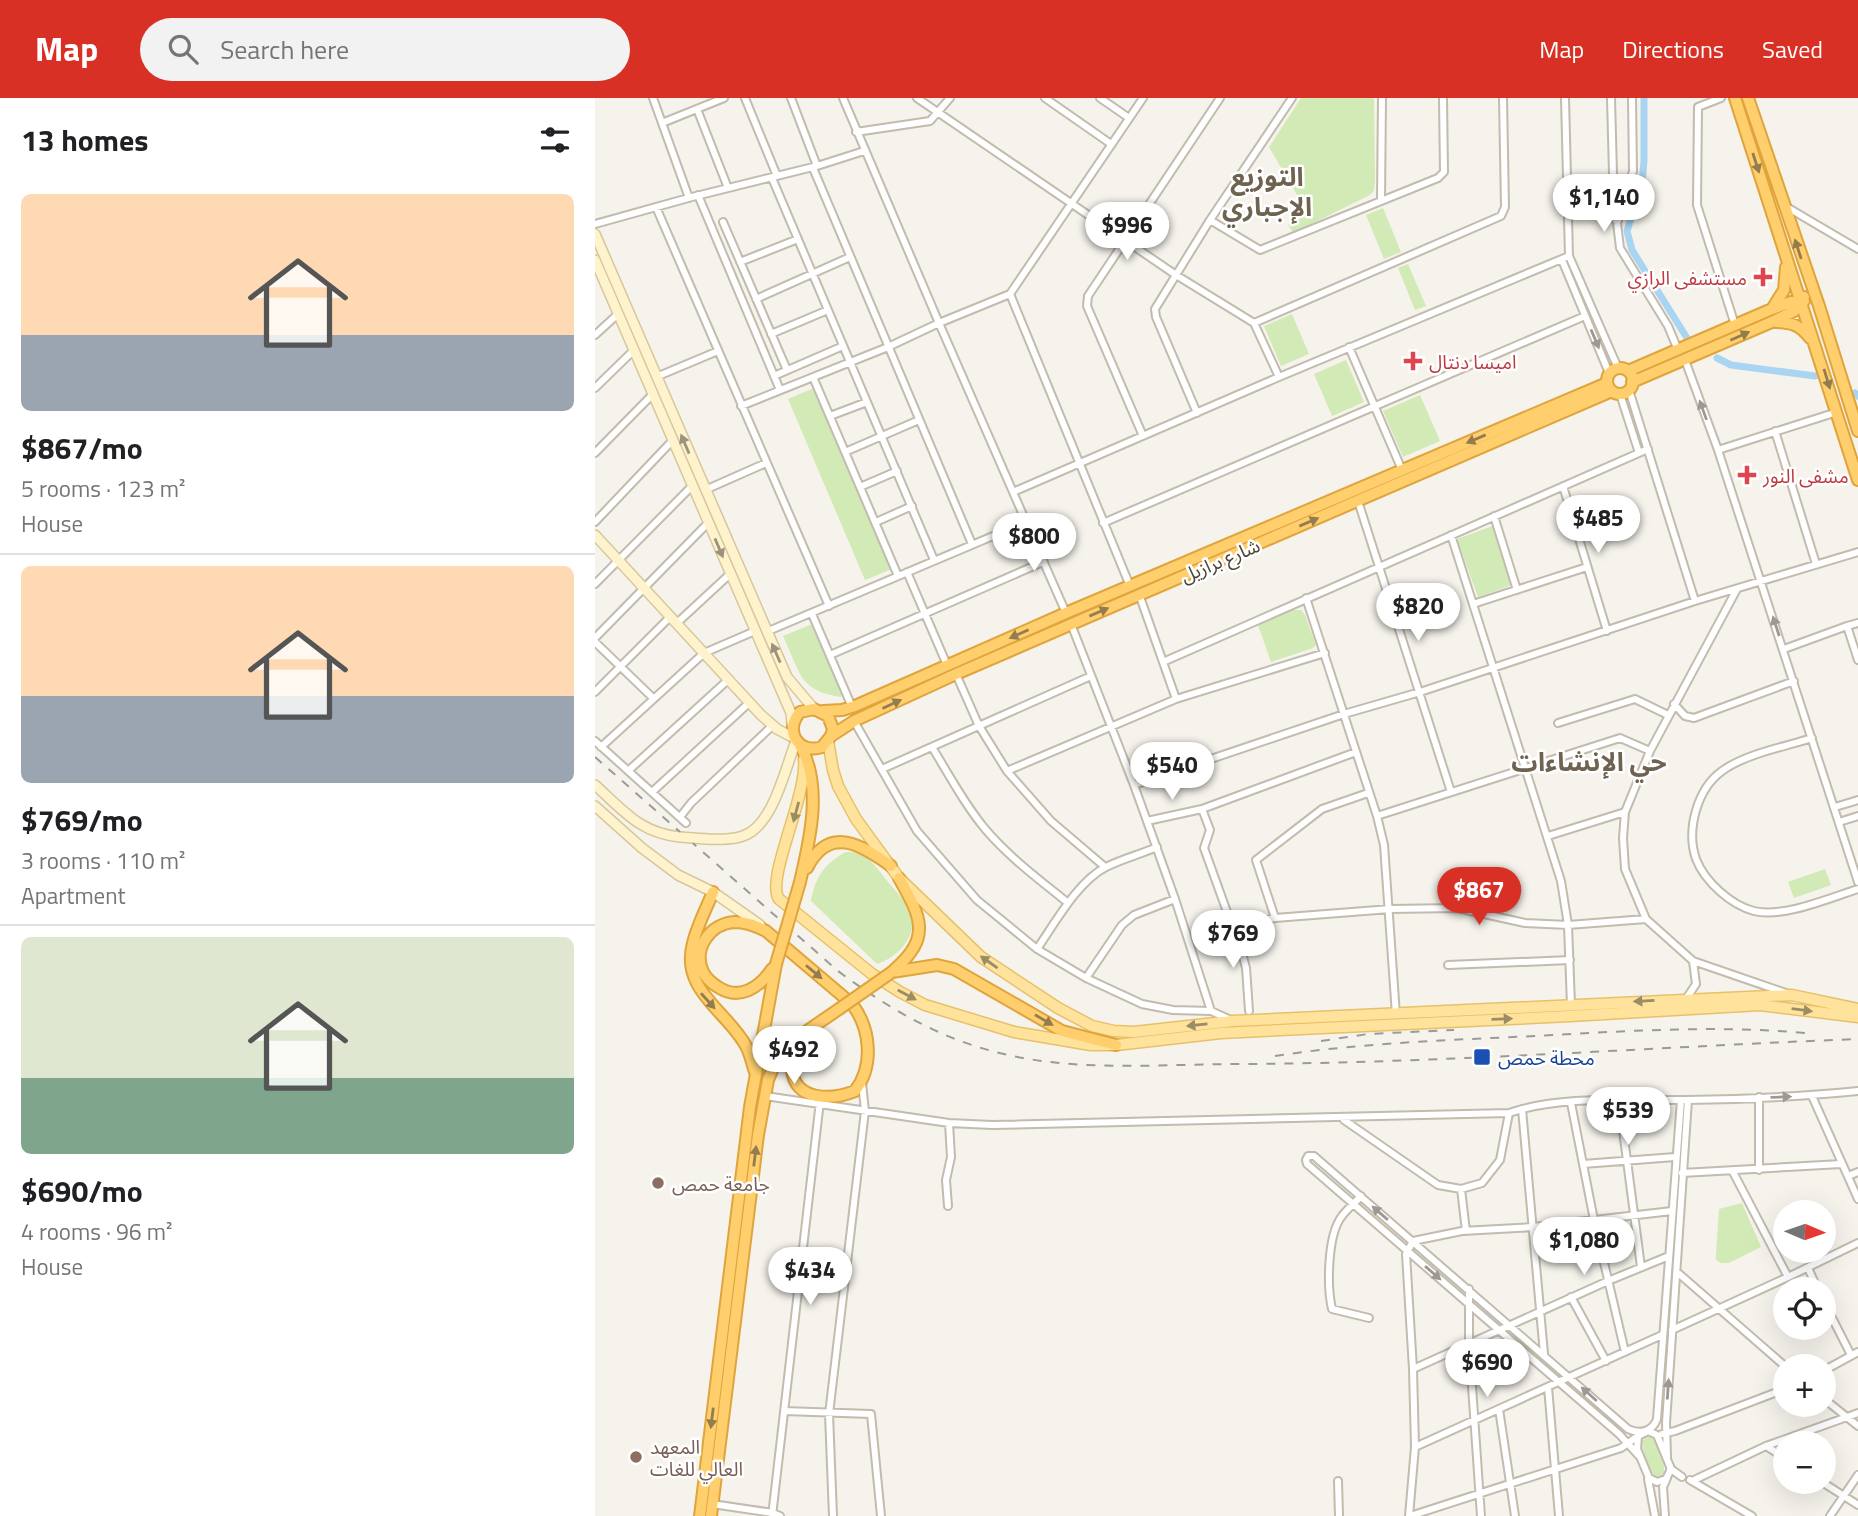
<!DOCTYPE html>
<meta charset="utf-8">
<style>
body{margin:0;font-family:"Titillium Web","Noto Sans Arabic",sans-serif;background:#f2f2f2;color:#202124;height:100vh;display:flex;flex-direction:column;font-size:26px;white-space:nowrap}
*{box-sizing:border-box;margin:0}
p{font-size:23px;color:#757577}
.icon{flex:none;width:38px;height:38px;fill:none;stroke:currentColor;stroke-width:2;stroke-linecap:round;stroke-linejoin:round}
.map{position:relative;flex:1;overflow:hidden}
.side{display:flex;flex-direction:column;background:#fff;width:595px}
.side>*{flex:none}
.needle{width:46px;rotate:92deg}
.fabs{position:absolute;left:1178px;top:1102px;display:grid;gap:14px}
.fabs a{display:grid;place-items:center;width:63px;height:63px;border-radius:50%;background:#fff;box-shadow:0 7px 28px #0002;font-size:35px}
.price{position:absolute;translate:-50% -60px;padding:0 16px;border-radius:24px;background:#fff;color:#222;font-size:23px;line-height:46px;filter:drop-shadow(0 2px 4px #0008)}
.price::after{content:'';position:absolute;left:50%;top:42px;width:21px;height:16px;margin-left:-10px;background:inherit;clip-path:polygon(0 0,100% 0,50% 100%)}
.price.active{background:#d93025;color:#fff}
ul{padding:0;list-style:none}
li{display:grid;align-content:center;gap:14px;height:371px;padding:0 21px}
li+li{border-top:2px solid #e0e0e0}
li span{display:grid;place-items:center;height:217px;border-radius:10px;color:#555}
li>.icon{margin-inline-start:auto}
span .icon{width:126px;height:126px;fill:#fffc;stroke-width:1}
li b{font-size:30px}
h2{display:flex;justify-content:space-between;align-items:center;height:84px;padding:0 21px;font-size:30px}
header{display:flex;align-items:center;gap:42px;box-sizing:border-box;height:98px;padding:0 35px;background:#d93025;color:#fff}
header strong{font-size:33px}
nav{display:flex;gap:38px;margin-inline-start:auto;font-size:24px}
.search{width:490px;height:63px;background:#f2f2f2;display:flex;align-items:center;gap:18px;box-sizing:border-box;padding:0 24px;border-radius:38px;color:#757577;font-size:26px}
main{display:flex;flex:1;min-height:0}
.map>svg:first-child{display:block}
.green{fill:#d2eab5}
.lines{fill:none;stroke-linecap:round;stroke-linejoin:round}
.canal{stroke:#a9d4f2;stroke-width:7}
.street-casing{stroke:#c2bbae;stroke-width:10}
.secondary-casing{stroke:#d6c79b;stroke-width:12}
.primary-casing{stroke:#e6c16a;stroke-width:13}
.highway-casing{stroke:#e0a43c;stroke-width:14}
.street{stroke:#fff;stroke-width:6}
.secondary{stroke:#fff3cd;stroke-width:9}
.primary{stroke:#ffe39c;stroke-width:10}
.highway{stroke:#ffcf6e;stroke-width:10}
.rail{stroke:#9a9a9a;stroke-width:2;stroke-dasharray:9 9;stroke-linecap:butt}
.secondary-bridge-casing{stroke:#d6c79b;stroke-width:12;stroke-linecap:butt}
.highway-bridge-casing{stroke:#e0a43c;stroke-width:14;stroke-linecap:butt}
.secondary-bridge{stroke:#fff3cd;stroke-width:9}
.highway-bridge{stroke:#ffcf6e;stroke-width:10}
.oneway{fill:#937c4e}
.oneway2{fill:#9c9892}
.oneway3{fill:#9c937c}
.oneway4{fill:#9c8c66}
.health-dot{fill:#e0444e;stroke:#fff;stroke-width:2.5}
.transit-dot{fill:#1a4fb4;stroke:#fff;stroke-width:2.5}
.education-dot{fill:#8d6e63;stroke:#fff;stroke-width:2.5}
.labels{text-anchor:middle;dominant-baseline:central;stroke-width:5;stroke-linejoin:round;paint-order:stroke}
.health-label{font-size:19px;fill:#be3a42;stroke:#fff;text-anchor:start}
.street-label{font-size:19px;fill:#4b4439;stroke:#fff}
.transit-label{font-size:19px;fill:#164399;stroke:#fff;text-anchor:start}
.education-label{font-size:19px;fill:#785e54;stroke:#fff;text-anchor:start}
.district-label{font-size:26px;font-weight:bold;fill:#6e6250;stroke:#fff}
</style>
<header>
<strong>Map</strong>
<div class="search"><svg class="icon" aria-label="search" viewBox="0 0 24 24"><circle cx="10" cy="10" r="6"/><path d="M15 15l6 6"/></svg>Search here</div>
<nav><a>Map</a><a>Directions</a><a>Saved</a></nav>
</header>
<main>
<section class="side">
<h2>13 homes<svg class="icon" aria-label="filters" viewBox="0 0 24 24"><path d="M4 7h16M4 17h16"/><circle cx="9" cy="7" r="2"/><circle cx="15" cy="17" r="2"/></svg></h2>
<ul>
<li><span style="background:linear-gradient(#ffd9b3 65%,#9aa5b1 0)"><svg class="icon" aria-label="home" viewBox="0 0 24 24"><path d="M3 11l9-7 9 7M6 9v11h12V9"/></svg></span><div><b>$867/mo</b><p>5 rooms · 123 m²</p><p>House</p></div></li>
<li><span style="background:linear-gradient(#ffd9b3 60%,#9aa5b1 0)"><svg class="icon" aria-label="home" viewBox="0 0 24 24"><path d="M3 11l9-7 9 7M6 9v11h12V9"/></svg></span><div><b>$769/mo</b><p>3 rooms · 110 m²</p><p>Apartment</p></div></li>
<li><span style="background:linear-gradient(#dfe7d0 65%,#7fa58c 0)"><svg class="icon" aria-label="home" viewBox="0 0 24 24"><path d="M3 11l9-7 9 7M6 9v11h12V9"/></svg></span><div><b>$690/mo</b><p>4 rooms · 96 m²</p><p>House</p></div></li>
</ul>
</section>
<div class="map">
<svg width="1263" height="1418" viewBox="0 0 1263 1418">
<rect width="100%" height="100%" fill="#f6f3ec"/>
<path class="green" d="M706 0H779L780 82 779 92 775 97 698 135 693 126 712 114 674 49Z
M788 110 806 154 789 161 771 117Z
M813 166 831 208 820 212 803 170Z
M697 216 714 256 686 268 669 228Z
M751 262 769 304 737 318 719 276Z
M219 290 297 471 270 482 193 301Z
M825 297 845 343 808 359 788 313Z
M900 427 917 487 883 499 862 441Z
M699 512H706L710 517 721 547 718 550 676 564 663 527Z
M217 526 248 597 246 599C203 593 205 573 188 538Z
M251 754C272 753 281 769 293 784 300 792 309 801 314 811 326 835 304 859 282 866L216 803C220 779 230 765 251 754Z
M1230 771 1236 787 1199 800 1193 784Z
M1147 1105 1166 1149 1134 1165H1126L1121 1162V1157L1124 1111Z
M1050 1339H1056C1064 1347 1070 1364 1069 1375L1065 1378H1060C1053 1370 1047 1354 1047 1343Z"/>
<g class="lines">
<path class="canal" d="M1049 0V63L1047 85 1032 133 1037 152 1092 240
M1122 260 1136 267 1220 278
M1260 295 1263 298"/>
<g class="street-casing">
<path id="street" d="M58 0 94 100
M150 0 182 78
M196 0 222 68
M322 0 581 177 659 225 906 118 910 109 908 0
M450 0 516 46
M505 0 534 20
M970 0 974 158 1023 270
M1016 0 1019 114 1021 123
M1037 0 1038 73 1022 125 1025 150 1073 228 1083 252
M1126 0 1103 9 1102 107 1140 227
M102 11 133 90
M67 25 129 0
M261 34 335 23 355 0
M218 70 377 446
M177 80 339 462
M103 97 185 292
M786 101 787 0
M1190 108 1263 151
M61 109 234 508
M615 122 665 152 843 80 849 74 848 0
M128 124 192 272
M0 126 97 99 222 68 269 53
M967 162 1014 275
M145 164 203 141
M415 196 548 0
M161 201 255 159
M659 225 684 279
M176 236 233 212
M0 237 23 216
M754 249 807 372
M1090 262 1123 352 1263 784
M179 278 248 248
M61 279 123 253
M218 279 303 478
M0 290 39 252
M1034 292 1100 503
M1025 296 1044 355
M146 308 293 249 344 225 248 0
M602 315 561 219 560 211 615 122 697 0
M235 318 272 304
M1180 333 1221 466
M548 338 492 208 493 198 625 0
M1123 352 1242 314
M250 354 324 322
M0 355 58 296
M968 388 1012 533
M265 389 302 373
M110 392 171 365
M418 394 344 225 415 196 535 488
M763 403 856 694
M899 418 922 492
M0 424 78 342
M281 424 317 408
M431 424 471 515
M508 425 990 218
M856 437 966 783 973 827 976 907
M312 474 352 567
M0 486 97 388
M1142 491 1055 653 1030 714 1028 740 1030 771 1051 821 1098 863 1191 895
M711 500 782 718 789 747 801 917
M878 506 992 469
M217 516 257 609
M82 525 135 476
M1263 525 1252 528 1263 562
M476 526 539 687
M171 534 431 424 418 394 684 279 974 158
M0 540 113 425
M0 544 58 600
M1189 551 1252 528
M235 557 448 464
M568 564 1053 351
M361 576 384 628 412 673 581 601 544 496
M0 594 76 518
M581 601 730 555
M1079 606 1090 618 1099 620 1199 583
M259 623 322 733 382 802 442 851 491 880 547 906 578 912 616 913 636 922
M963 625 1040 601 1073 617
M1217 640C1189 649 1150 656 1127 673 1102 691 1091 732 1101 761 1110 784 1136 807 1159 813 1189 820 1234 800 1263 791
M0 643 91 725
M6 649 109 555 160 533
M337 649C354 677 370 707 391 732 415 760 445 782 473 805
M287 671 496 578
M33 673 134 581
M412 673 456 723 510 769
M57 694 155 604
M773 695 727 711 661 762 680 820 795 811 862 810 930 825 973 827 1051 821
M1240 709 1263 702
M782 718 1025 640 1055 653
M85 719 96 705 177 628
M552 723 607 711
M1244 724 1263 718
M953 738 1030 714
M680 820 640 829 636 825 609 750 615 732 607 711 761 654
M640 829 651 870 654 913
M442 851C460 825 483 783 511 769 527 761 546 756 562 749
M853 867 975 862
M491 880 527 827 539 817 580 801
M1091 901 1101 886 1098 863
M616 913 580 801 539 687 749 616 825 594 1100 503 1263 454
M170 998 354 1025 397 1027 914 1015C966 997 1035 1003 1091 1002 1148 1001 1206 999 1263 993
M1217 998 1263 1101
M1164 999V1072
M1024 1002 1046 1169
M976 1005 999 1122 1030 1254
M927 1011 949 1256
M749 1022 843 1087 866 1091 887 1085 905 1062 914 1015
M988 1066 1080 1059
M1138 1074 1193 1179
M1087 1075 1246 1066
M1253 1078 1263 1074
M866 1091 871 1133
M766 1098C760 1105 752 1111 747 1118 732 1137 732 1189 737 1211L774 1220
M353 1108 351 1082 356 1059 354 1025
M1074 1158 1013 1183 818 1271 811 1156 818 1143 867 1133 938 1129 1077 1113
M1213 1170 1223 1192
M1082 1174 1191 1269
M874 1191V1245L886 1418
M976 1199 1011 1263
M1228 1202 1256 1257
M1077 1232 1193 1179 1263 1145
M1228 1273 1263 1254
M953 1289 964 1418
M1228 1300 1263 1328
M904 1311 920 1418
M189 1313 276 1316 286 1418
M1067 1336 1080 1333 1190 1291
M1171 1348 1190 1360
M820 1349 1067 1237
M1045 1359 1024 1336 712 1066 711 1062 713 1058H719L1033 1331C1045 1337 1058 1333 1062 1321L1086 1002
M1072 1359 1071 1325 1093 1002
M1075 1368V1373L1071 1381 1062 1384 1054 1380 1042 1351 1043 1338 1053 1333 1062 1337 1076 1371 1087 1379
M1053 1381 1060 1418
M1095 1382 1157 1418
M743 1383 744 1418
M1097 1383 1171 1348 1263 1315
M1227 1384 1263 1407
M117 1406 178 1415 185 1418
M177 1418 225 1003
M238 1418 234 1316 270 1013 267 985
M814 1418 820 1349 818 1271
M815 1418 1026 1350 1043 1338
M1070 1418 1068 1389 1072 1380
M1235 1418 1263 1377"/>
</g>
<g class="secondary-casing">
<path id="secondary" d="M0 136 192 579 219 611
M0 162 196 615 197 626
M0 437 166 617 182 631 199 640
M0 687C29 713 45 735 85 739
M0 708 47 750 83 777 118 794 165 827
M98 740C115 741 133 743 148 738 178 728 190 671 201 643"/>
</g>
<g class="primary-casing">
<path id="primary" d="M233 643 238 672 243 688 261 721 304 780 386 859 463 910 497 928 519 933 539 934 638 923 1197 897 1263 911
M209 661C213 697 170 781 184 801L277 876 305 894 330 907 419 934 496 947H521L626 935 975 918 1165 907 1263 919"/>
</g>
<g class="highway-casing">
<path id="highway" d="M1140 0 1263 382
M1153 0 1224 208 1263 333
M1177 211 1189 192 1191 169
M1182 224C1198 225 1205 227 1215 240
M1012 283a13 13 0 1 1 26 0a13 13 0 1 1-26 0Z
M1033 273 1177 211 1196 204 1209 203
M1037 284 1179 223 1199 213 1209 199
M228 613 247 612 260 608 471 515 1012 285
M236 638 238 631 233 618 219 611 205 614C188 633 204 657 227 649L236 638 259 623 361 576 1017 293
M205 647C228 688 215 741 205 784
M212 770C234 726 267 747 296 768
M118 794C111 811 102 828 98 845 85 892 132 913 151 948 155 955 157 965 160 974
M177 871C164 890 144 903 123 889 118 886 111 880 108 874 97 850 116 825 140 824 152 824 161 828 171 833L257 906C276 931 279 968 260 993 238 1002 199 1004 197 971 197 960 198 952 204 943
M299 872C337 839 326 819 304 780
M297 874 342 867 359 871 467 933 521 947
M105 1418 155 1009 181 866
M116 1418 163 1037 173 982 180 965 187 954 209 935 244 911"/>
</g>
<use href="#street" class="street"/>
<use href="#secondary" class="secondary"/>
<use href="#primary" class="primary"/>
<use href="#highway" class="highway"/>
<path class="rail" d="M0 659 243 873C290 908 340 938 397 953 477 975 563 966 645 966 851 965 1057 949 1263 941
M726 943 773 936 859 932
M680 958C765 945 854 942 940 938 1031 933 1120 927 1211 935"/>
<g class="secondary-bridge-casing">
<path id="secondary-bridge" d="M85 739 98 740"/>
</g>
<g class="highway-bridge-casing">
<path id="highway-bridge" d="M181 866 205 784
M244 911 297 874"/>
</g>
<use href="#secondary-bridge" class="secondary-bridge"/>
<use href="#highway-bridge" class="highway-bridge"/>
</g>
<defs><path id="oneway-solid" d="M-6-.8H1V-3.2L6.5 0L1 3.2V.8H-6Z" transform="scale(1.75)"/></defs>
<g class="oneway">
<use href="#oneway-solid" transform="translate(1161 65) rotate(72)"/>
<use href="#oneway-solid" transform="translate(1203 151) rotate(-108)"/>
<use href="#oneway-solid" transform="translate(1145 238) rotate(-24)"/>
<use href="#oneway-solid" transform="translate(1232 281) rotate(73)"/>
<use href="#oneway-solid" transform="translate(881 341) rotate(157)"/>
<use href="#oneway-solid" transform="translate(714 424) rotate(-23)"/>
<use href="#oneway-solid" transform="translate(504 514) rotate(-23)"/>
<use href="#oneway-solid" transform="translate(424 536) rotate(156)"/>
<use href="#oneway-solid" transform="translate(297 606) rotate(-25)"/>
<use href="#oneway-solid" transform="translate(219 874) rotate(40)"/>
<use href="#oneway-solid" transform="translate(113 903) rotate(48)"/>
<use href="#oneway-solid" transform="translate(449 922) rotate(30)"/>
<use href="#oneway-solid" transform="translate(160 1058) rotate(-83)"/>
<use href="#oneway-solid" transform="translate(117 1320) rotate(97)"/>
</g>
<g class="oneway2">
<use href="#oneway-solid" transform="translate(1000 241) rotate(67)"/>
<use href="#oneway-solid" transform="translate(1108 312) rotate(-110)"/>
<use href="#oneway-solid" transform="translate(1181 528) rotate(-108)"/>
<use href="#oneway-solid" transform="translate(1186 999) rotate(-2)"/>
<use href="#oneway-solid" transform="translate(785 1115) rotate(-139)"/>
<use href="#oneway-solid" transform="translate(838 1175) rotate(41)"/>
<use href="#oneway-solid" transform="translate(1073 1291) rotate(-86)"/>
<use href="#oneway-solid" transform="translate(994 1296) rotate(-138)"/>
</g>
<g class="oneway3">
<use href="#oneway-solid" transform="translate(90 346) rotate(-113)"/>
<use href="#oneway-solid" transform="translate(124 450) rotate(67)"/>
<use href="#oneway-solid" transform="translate(181 555) rotate(-114)"/>
</g>
<g class="oneway4">
<use href="#oneway-solid" transform="translate(201 714) rotate(105)"/>
<use href="#oneway-solid" transform="translate(394 864) rotate(-145)"/>
<use href="#oneway-solid" transform="translate(312 897) rotate(28)"/>
<use href="#oneway-solid" transform="translate(1049 903) rotate(177)"/>
<use href="#oneway-solid" transform="translate(1207 912) rotate(7)"/>
<use href="#oneway-solid" transform="translate(907 921) rotate(-2)"/>
<use href="#oneway-solid" transform="translate(602 927) rotate(174)"/>
</g>
<g class="health-dot">
<path d="M1164.5 168.5h7v7h7v7h-7v7h-7v-7h-7v-7h7z"/>
<path d="M814.5 252.5h7v7h7v7h-7v7h-7v-7h-7v-7h7z"/>
<path d="M1148.5 366.5h7v7h7v7h-7v7h-7v-7h-7v-7h7z"/>
</g>
<rect class="transit-dot" x="878" y="950" width="18" height="18" rx="3.5"/>
<g class="education-dot">
<circle cx="63" cy="1085" r="7"/>
<circle cx="41" cy="1359" r="7"/>
</g>
<g class="labels">
<g class="health-label">
<text x="1152" y="179" text-anchor="end">مستشفى الرازي</text>
<text x="834" y="263">اميسا دنتال</text>
<text x="1168" y="377">مشفى النور</text>
</g>
<g class="street-label">
<text transform="translate(625 462) rotate(-23)">شارع برازيل</text>
</g>
<g class="transit-label">
<text x="903" y="959">محطة حمص</text>
</g>
<g class="education-label">
<text x="77" y="1085">جامعة حمص</text>
<text x="55" y="1348">المعهد<tspan x="55" dy="22">العالي للغات</tspan></text>
</g>
<g class="district-label">
<text x="672" y="78">التوزيع<tspan x="672" dy="30">الإجباري</tspan></text>
<text x="994" y="663">حي الإنشاءات</text>
</g>
</g>
</svg>
<div class="fabs">
<a><svg class="needle" viewBox="-14 -14 28 28"><path d="M0-13l5 13h-10z" fill="#e53935"/><path d="M0 13l5-13h-10z" fill="#757577"/></svg></a>
<a><svg class="icon" aria-label="locate" viewBox="0 0 24 24"><circle cx="12" cy="12" r="6"/><path d="M12 2v4M12 18v4M2 12h4M18 12h4"/></svg></a>
<a>+</a>
<a>−</a>
</div>
<b class="price" style="left:1009px;top:136px">$1,140</b>
<b class="price" style="left:532px;top:164px">$996</b>
<b class="price" style="left:1003px;top:457px">$485</b>
<b class="price" style="left:439px;top:475px">$800</b>
<b class="price" style="left:823px;top:545px">$820</b>
<b class="price" style="left:577px;top:704px">$540</b>
<b class="price active" style="left:884px;top:829px">$867</b>
<b class="price" style="left:638px;top:872px">$769</b>
<b class="price" style="left:199px;top:988px">$492</b>
<b class="price" style="left:1033px;top:1049px">$539</b>
<b class="price" style="left:989px;top:1179px">$1,080</b>
<b class="price" style="left:215px;top:1209px">$434</b>
<b class="price" style="left:892px;top:1301px">$690</b>
</div>
</main>
